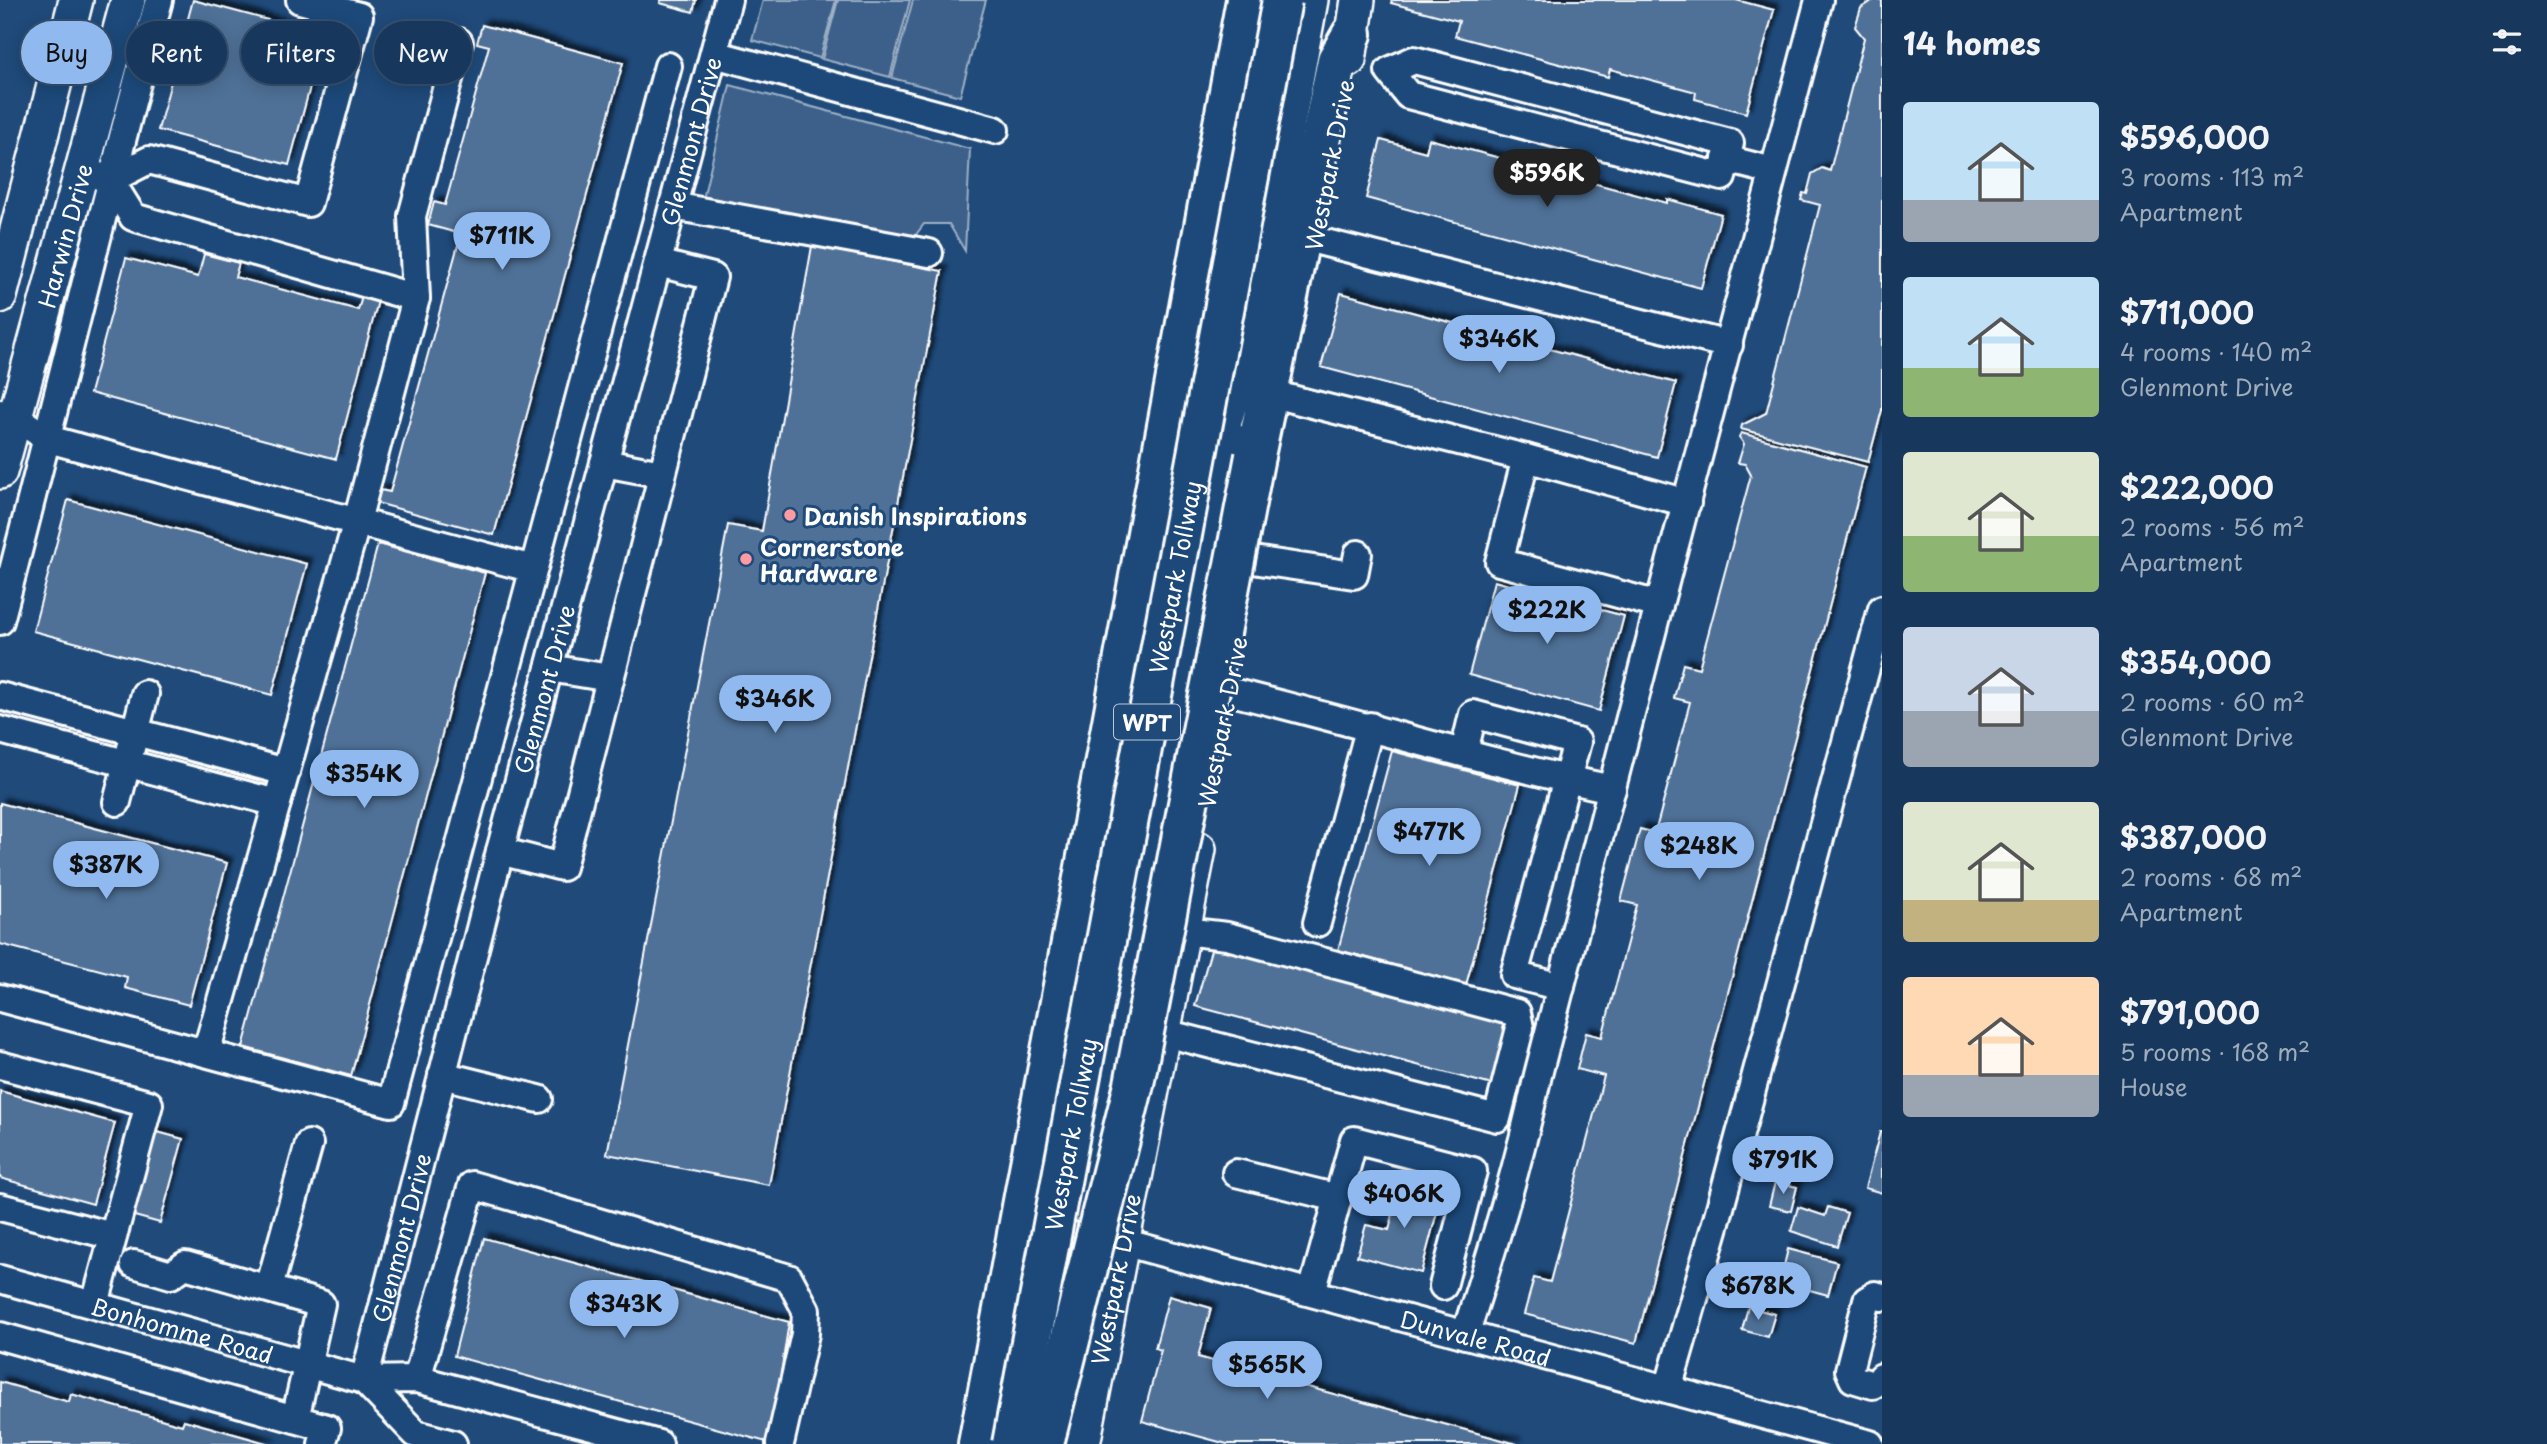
<!DOCTYPE html>
<meta charset="utf-8">
<style>
body{margin:0;font-family:"Playpen Sans",sans-serif;background:#244365;color:#f1f3f6;height:100vh;display:flex;flex-direction:column;font-size:26px;white-space:nowrap}
*{box-sizing:border-box;margin:0}
p{font-size:23px;color:#9eacbb}
.icon{flex:none;width:38px;height:38px;fill:none;stroke:currentColor;stroke-width:2;stroke-linecap:round;stroke-linejoin:round}
.map{position:relative;flex:1;overflow:hidden}
.side{display:flex;flex-direction:column;background:#17385c;width:665px}
.side>*{flex:none}
.top-card{position:absolute;left:21px;top:21px;width:665px;height:63px;display:flex;gap:14px}
.price{position:absolute;translate:-50% -60px;padding:0 16px;border-radius:24px;background:#90b9f0;color:#111;font-size:23px;line-height:46px;filter:drop-shadow(0 2px 4px #0008)}
.price::after{content:'';position:absolute;left:50%;top:42px;width:21px;height:16px;margin-left:-10px;background:inherit;clip-path:polygon(0 0,100% 0,50% 100%)}
.price.selected{background:#222;color:#fff}
ul{padding:0;list-style:none}
li{display:flex;align-items:center;gap:21px;height:175px;padding:0 21px}
li span{display:grid;place-items:center;flex:none;width:196px;height:140px;border-radius:7px;color:#555}
li>.icon{margin-inline-start:auto}
span .icon{width:84px;height:84px;fill:#fffc;stroke-width:1}
li b{font-size:30px}
h2{display:flex;justify-content:space-between;align-items:center;height:84px;padding:0 21px;font-size:30px}
.pill{padding:0 24px;border-radius:32px;background:#17385c;box-shadow:0 4px 18px #0003,0 0 0 2px #365272;font-size:24px;line-height:63px}
.pill.selected{background:#90b9f0;color:#111}
main{display:flex;flex:1;min-height:0}
.map>svg:first-child{display:block}
.green{fill:#3c618b;stroke:#9eb0c5;stroke-width:2}
.building{fill:#507197;stroke:#fff;stroke-width:2;filter:url(#shadow)}
.lines{fill:none;stroke-linecap:round;stroke-linejoin:round}
.minor-casing{stroke:#fff;stroke-width:32}
.major-casing{stroke:#fff;stroke-width:38}
.highway-casing{stroke:#fff;stroke-width:44}
.minor{stroke:#1f4a7a;stroke-width:26}
.major{stroke:#1f4a7a;stroke-width:33}
.highway{stroke:#1f4a7a;stroke-width:38}
.highway-bridge-casing{stroke:#fff;stroke-width:44;stroke-linecap:butt}
.highway-bridge{stroke:#1f4a7a;stroke-width:38}
.poi-dot{fill:#ff9aa2;stroke:#1f4a7a;stroke-width:2.5}
.labels{text-anchor:middle;dominant-baseline:central;stroke-width:6;stroke-linejoin:round;paint-order:stroke}
.shield{fill:#1f4a7a;stroke:#bcc9d7;stroke-width:2}
.shield-label{font-size:21px;font-weight:bold;fill:#fff}
.street-label{font-size:23px;fill:#fff;stroke:#1f4a7a}
.poi-label{font-size:23px;font-weight:bold;fill:#fff;stroke:#1f4a7a;text-anchor:start}
</style>
<main>
<div class="map">
<svg width="1882" height="1444" viewBox="0 0 1882 1444">
<defs>
<filter id="shadow"><feDropShadow dx="5" dy="-5" stdDeviation="2" flood-color="#0009"/></filter>
</defs>
<rect width="100%" height="100%" fill="#1f4a7a"/>
<filter id="ink" filterUnits="userSpaceOnUse"><feTurbulence type="fractalNoise" baseFrequency=".0143" numOctaves="2"/><feDisplacementMap in="SourceGraphic" scale="14" xChannelSelector="R" yChannelSelector="G"/><feConvolveMatrix kernelMatrix="1 2 1 2 8 2 1 2 1" color-interpolation-filters="sRGB"/></filter>
<g filter="url(#ink)">
<path class="green" d="M763 0H836L820 58 752 40Z
M838 0H910L890 77 822 59Z
M913 0H986L960 96 892 78Z
M730 85 970 149 965 251 949 224H924L912 240 702 203Z
M0 708 118 739 121 745 116 748 0 717Z
M148 748 266 779 269 785 264 788 146 756 143 751Z"/>
<path class="building" d="M193 0 324 35 289 165 158 130Z
M661 0H696L693 12 660 3Z
M1392 0H1736L1774 10 1746 113 1695 99 1696 92 1610 69 1608 77 1455 36 1459 21 1391 3Z
M1874 0H1882V410L1868 462 1741 429 1742 425 1766 413 1820 205 1801 200 1803 193 1807 194 1812 174 1822 168 1830 171 1864 38 1855 27 1861 8Z
M482 25 623 63 494 535 377 503 380 490 390 492 461 234 428 225 434 202 445 205 489 46 477 43Z
M1429 139 1667 203V199L1721 214 1701 288 1366 198 1381 140 1426 152Z
M812 246 942 271 769 1185 607 1154 728 525 762 531Z
M204 254 239 263 235 277 358 310 362 297 378 301 336 459 90 393 126 258 198 277Z
M1341 293 1676 383 1657 457 1321 367Z
M1741 433 1866 467 1636 1343 1524 1314 1534 1278 1550 1282 1604 1076 1577 1069 1586 1033 1602 1037 1637 905 1621 901 1640 829 1655 833 1690 702 1674 698 1683 664 1699 668 1751 475 1745 464 1738 463 1744 444 1739 437Z
M68 500 307 564 272 695 33 631Z
M378 544 485 573 351 1076 243 1047Z
M1494 581 1624 616 1599 711 1469 675Z
M1392 751 1520 785 1466 985 1338 950Z
M0 803 227 863 189 1005 125 988 127 977 0 944Z
M1213 943 1502 1022 1507 1045 1496 1086 1195 1006Z
M0 1091 115 1123 93 1204 0 1178Z
M150 1130 183 1139 160 1223 127 1214Z
M1880 1132H1882V1193L1865 1188Z
M1401 1182 1442 1193 1421 1273 1357 1256 1366 1225 1389 1230Z
M1775 1182 1797 1187 1791 1211 1769 1206Z
M1798 1207 1825 1216 1828 1207 1847 1213 1837 1246 1791 1231Z
M484 1238 789 1322 770 1443 454 1356Z
M1788 1249 1837 1262 1828 1295 1780 1282Z
M1169 1296 1211 1308 1198 1357 1517 1444H1227L1142 1421 1161 1350 1155 1348Z
M1748 1307 1775 1314 1768 1337 1742 1330Z
M0 1382 69 1402 71 1394 182 1425 184 1420 270 1444H0Z"/>
<g class="lines">
<g class="minor-casing">
<g id="minor">
<path d="M714 54 995 130"/>
<path d="M1414 60 1730 143 1722 177 1408 95 1389 71Z"/>
<path d="M1726 159 1773 171"/>
<path d="M99 176 110 180 149 160 308 203 359 16 300 0"/>
<path d="M110 180 133 217 416 298"/>
<path d="M673 206 929 253"/>
<path d="M1314 240 1729 345"/>
<path d="M1284 397 1526 458 1687 503"/>
<path d="M0 413 15 417 48 439 533 569"/>
<path d="M1526 458 1499 562 1659 605"/>
<path d="M604 463 662 474"/>
<path d="M1253 560 1354 575 1358 554"/>
<path d="M0 621C54 415 103 206 159 0"/>
<path d="M549 668 610 678"/>
<path d="M1227 691C1356 722 1483 762 1612 789"/>
<path d="M0 696 286 772"/>
<path d="M0 730 277 803"/>
<path d="M1464 752 1473 714 1577 742 1514 975 1561 987"/>
<path d="M117 802 145 694"/>
<path d="M500 851 562 867 713 277 658 263"/>
<path d="M1317 923 1370 726"/>
<path d="M0 998 391 1103 668 66"/>
<path d="M1165 1033 1497 1118 1520 1028 1517 1013 1227 936 1183 931"/>
<path d="M206 1053 357 521 416 298 412 216 459 42"/>
<path d="M0 1065 149 1104 95 1304"/>
<path d="M442 1075 539 1099"/>
<path d="M1236 1173 1338 1198"/>
<path d="M0 1207 113 1236"/>
<path id="s1" d="M1104 1237 1870 1444"/>
<path d="M134 1264 171 1275 185 1265 321 1304 295 1419"/>
<path id="s2" d="M0 1279 364 1380 417 1379 659 1444"/>
<path d="M269 1288 309 1144"/>
<path d="M1312 1292 1354 1140 1473 1171 1443 1286"/>
<path d="M1882 1297 1875 1295 1867 1300 1849 1370 1853 1379 1873 1385 1881 1380 1882 1377"/>
<path d="M1465 1335C1493 1249 1519 1164 1538 1075L1659 605 1819 0"/>
<path d="M0 1336 327 1428 322 1444"/>
<path d="M417 1379 472 1185 789 1278 806 1310 805 1334 780 1444"/>
<path id="s3" d="M364 1380 500 851 728 0"/>
<path d="M364 1380 416 1434 453 1444"/>
<path d="M1668 1389 1717 1219 1882 609"/>
</g>
</g>
<g class="major-casing">
<g id="major">
<path d="M1349 60 1358 0"/>
<path d="M0 296 76 0"/>
<path d="M1248 337 1311 0"/>
<path id="s4" d="M0 472 128 0"/>
<path d="M1086 1207 1230 438"/>
<path id="s5" d="M1083 1444C1120 1245 1162 1048 1199 849"/>
</g>
</g>
<g class="highway-casing">
<path id="highway" d="M1255 456 1337 60 1352 34
M1209 468 1253 312
M978 1444C1069 963 1155 481 1246 0"/>
</g>
<use href="#minor" class="minor"/>
<use href="#major" class="major"/>
<use href="#highway" class="highway"/>
<g class="highway-bridge-casing">
<g id="highway-bridge">
<path id="s6" d="M1012 1444 1282 0"/>
<path d="M1044 1444 1134 1084 1255 456"/>
</g>
</g>
<use href="#highway-bridge" class="highway-bridge"/>
</g>
</g>
<g class="poi-dot">
<circle cx="790" cy="515" r="7"/>
<circle cx="746" cy="559" r="7"/>
</g>
<g class="labels">
<rect class="shield" x="1114" y="704.5" width="66" height="35" rx="5"/>
<g class="shield-label">
<text x="1147" y="722">WPT</text>
</g>
<g class="street-label">
<text stroke="none"><textPath href="#s3" startOffset="1281">Glenmont Drive</textPath></text>
<text transform="translate(1329 165) rotate(-79)">Westpark Drive</text>
<text stroke="none"><textPath href="#s4" startOffset="245">Harwin Drive</textPath></text>
<text stroke="none"><textPath href="#s6" startOffset="882">Westpark Tollway</textPath></text>
<text stroke="none"><textPath href="#s3" startOffset="714">Glenmont Drive</textPath></text>
<text transform="translate(1222 722) rotate(-79)">Westpark Drive</text>
<text stroke="none"><textPath href="#s6" startOffset="315">Westpark Tollway</textPath></text>
<text stroke="none"><textPath href="#s3" startOffset="147">Glenmont Drive</textPath></text>
<text stroke="none"><textPath href="#s5" startOffset="168">Westpark Drive</textPath></text>
<text stroke="none"><textPath href="#s2" startOffset="189">Bonhomme Road</textPath></text>
<text stroke="none"><textPath href="#s1" startOffset="385">Dunvale Road</textPath></text>
</g>
<g class="poi-label">
<text x="804" y="515">Danish Inspirations</text>
<text x="760" y="546">Cornerstone<tspan x="760" dy="26">Hardware</tspan></text>
</g>
</g>
</svg>
<b class="price selected" style="left:1547px;top:209px">$596K</b>
<b class="price" style="left:502px;top:272px">$711K</b>
<b class="price" style="left:1499px;top:375px">$346K</b>
<b class="price" style="left:1547px;top:646px">$222K</b>
<b class="price" style="left:775px;top:735px">$346K</b>
<b class="price" style="left:364px;top:810px">$354K</b>
<b class="price" style="left:1429px;top:868px">$477K</b>
<b class="price" style="left:1699px;top:882px">$248K</b>
<b class="price" style="left:106px;top:901px">$387K</b>
<b class="price" style="left:1783px;top:1196px">$791K</b>
<b class="price" style="left:1404px;top:1230px">$406K</b>
<b class="price" style="left:1758px;top:1322px">$678K</b>
<b class="price" style="left:624px;top:1340px">$343K</b>
<b class="price" style="left:1267px;top:1401px">$565K</b>
<div class="top-card">
<a class="pill selected">Buy</a>
<a class="pill">Rent</a>
<a class="pill">Filters</a>
<a class="pill">New</a>
</div>
</div>
<section class="side">
<h2>14 homes<svg class="icon" aria-label="filters" viewBox="0 0 24 24"><path d="M4 7h16M4 17h16"/><circle cx="9" cy="7" r="2"/><circle cx="15" cy="17" r="2"/></svg></h2>
<ul>
<li><span style="background:linear-gradient(#bfe0f5 70%,#9aa5b1 0)"><svg class="icon" aria-label="home" viewBox="0 0 24 24"><path d="M3 11l9-7 9 7M6 9v11h12V9"/></svg></span><div><b>$596,000</b><p>3 rooms · 113 m²</p><p>Apartment</p></div></li>
<li><span style="background:linear-gradient(#bfe0f5 65%,#8fb573 0)"><svg class="icon" aria-label="home" viewBox="0 0 24 24"><path d="M3 11l9-7 9 7M6 9v11h12V9"/></svg></span><div><b>$711,000</b><p>4 rooms · 140 m²</p><p>Glenmont Drive</p></div></li>
<li><span style="background:linear-gradient(#dfe7d0 60%,#8fb573 0)"><svg class="icon" aria-label="home" viewBox="0 0 24 24"><path d="M3 11l9-7 9 7M6 9v11h12V9"/></svg></span><div><b>$222,000</b><p>2 rooms · 56 m²</p><p>Apartment</p></div></li>
<li><span style="background:linear-gradient(#c9d6e8 60%,#9aa5b1 0)"><svg class="icon" aria-label="home" viewBox="0 0 24 24"><path d="M3 11l9-7 9 7M6 9v11h12V9"/></svg></span><div><b>$354,000</b><p>2 rooms · 60 m²</p><p>Glenmont Drive</p></div></li>
<li><span style="background:linear-gradient(#dfe7d0 70%,#c2b280 0)"><svg class="icon" aria-label="home" viewBox="0 0 24 24"><path d="M3 11l9-7 9 7M6 9v11h12V9"/></svg></span><div><b>$387,000</b><p>2 rooms · 68 m²</p><p>Apartment</p></div></li>
<li><span style="background:linear-gradient(#ffd9b3 70%,#9aa5b1 0)"><svg class="icon" aria-label="home" viewBox="0 0 24 24"><path d="M3 11l9-7 9 7M6 9v11h12V9"/></svg></span><div><b>$791,000</b><p>5 rooms · 168 m²</p><p>House</p></div></li>
</ul>
</section>
</main>
